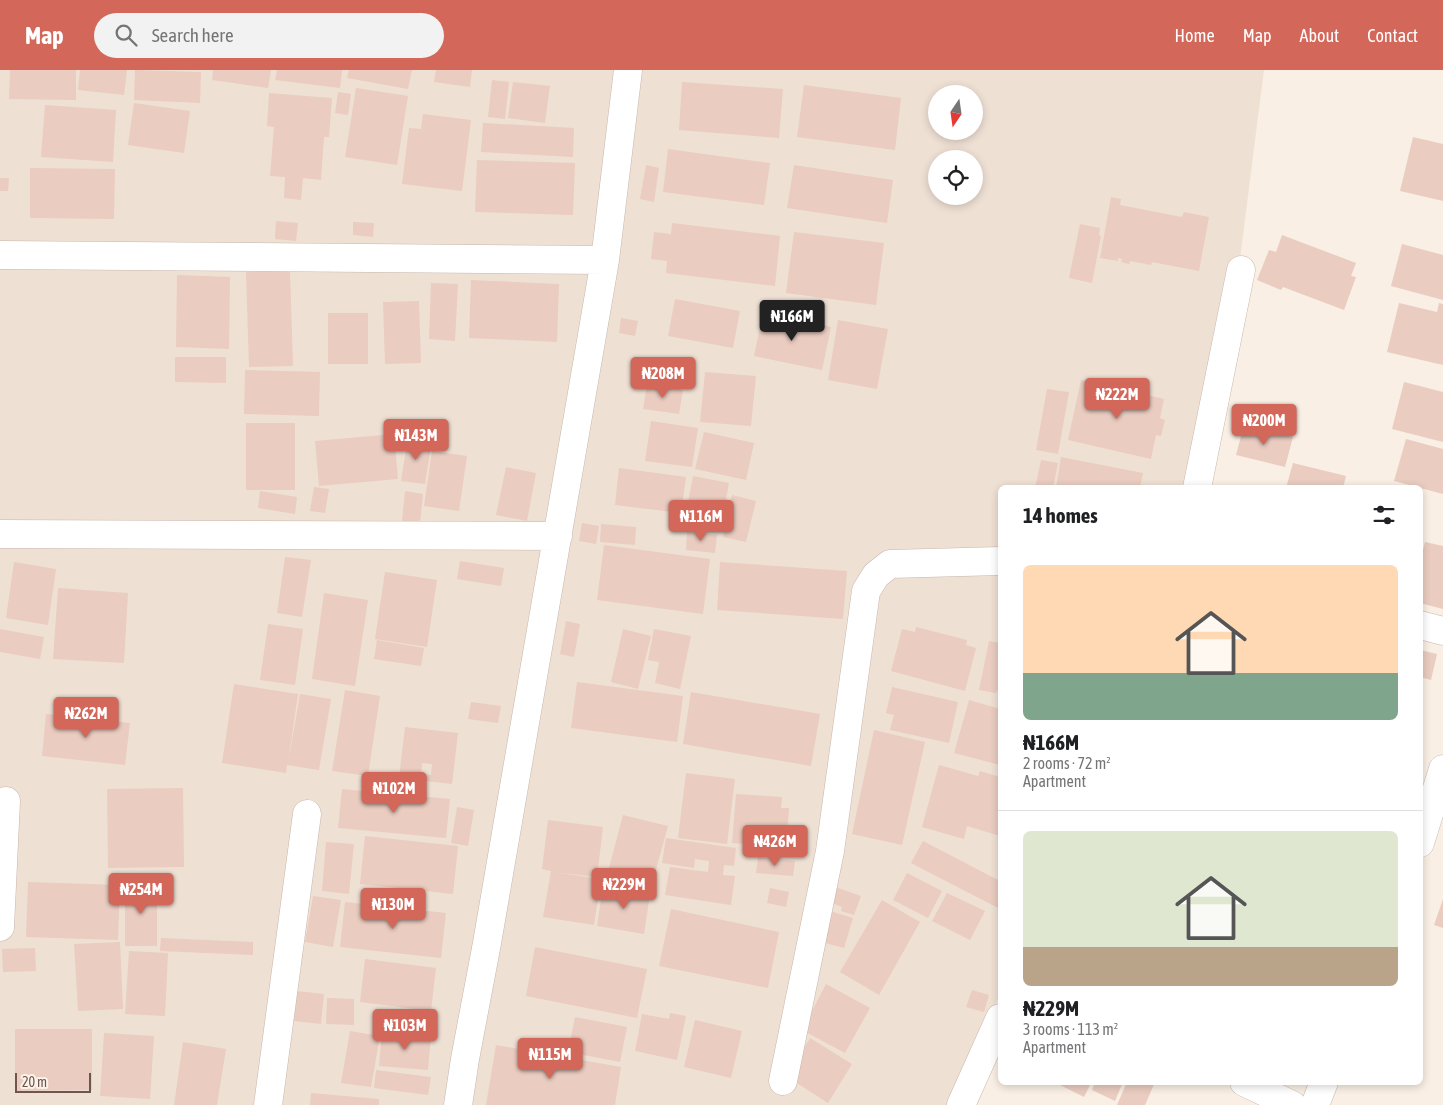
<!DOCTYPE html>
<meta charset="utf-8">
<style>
body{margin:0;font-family:"Asap Condensed",sans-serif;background:#f2f2f2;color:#202124;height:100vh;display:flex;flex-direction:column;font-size:19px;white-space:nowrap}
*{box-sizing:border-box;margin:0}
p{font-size:16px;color:#757577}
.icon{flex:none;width:28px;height:28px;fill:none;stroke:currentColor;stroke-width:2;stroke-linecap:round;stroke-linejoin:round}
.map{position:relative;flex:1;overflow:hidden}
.sheet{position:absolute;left:998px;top:415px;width:425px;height:600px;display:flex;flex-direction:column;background:#fff;border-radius:8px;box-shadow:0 2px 8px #0003}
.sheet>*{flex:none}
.needle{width:32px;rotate:193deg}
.tools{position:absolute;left:928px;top:15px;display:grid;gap:10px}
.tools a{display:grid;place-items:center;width:55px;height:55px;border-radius:50%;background:#fff;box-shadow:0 2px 8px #0003;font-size:25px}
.scale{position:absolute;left:15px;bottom:12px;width:76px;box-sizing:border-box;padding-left:5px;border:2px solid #6e554d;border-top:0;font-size:14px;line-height:18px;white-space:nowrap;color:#6e554d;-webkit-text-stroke:4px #fcf3ea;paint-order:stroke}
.price{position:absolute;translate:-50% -42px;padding:0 11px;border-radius:5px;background:#d36759;color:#fff;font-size:16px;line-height:32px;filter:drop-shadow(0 1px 2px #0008)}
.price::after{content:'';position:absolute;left:50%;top:30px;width:15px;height:11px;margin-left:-8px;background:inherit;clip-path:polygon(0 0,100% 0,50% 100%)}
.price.active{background:#222;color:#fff}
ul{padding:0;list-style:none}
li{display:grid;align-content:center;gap:10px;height:265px;padding:0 25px}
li+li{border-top:1px solid #e0e0e0}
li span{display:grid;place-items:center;height:155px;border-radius:8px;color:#555}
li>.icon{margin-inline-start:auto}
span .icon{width:90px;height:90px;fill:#fffc;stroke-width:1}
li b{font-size:21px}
h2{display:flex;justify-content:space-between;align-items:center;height:60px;padding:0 25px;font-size:21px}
header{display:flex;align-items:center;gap:30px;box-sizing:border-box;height:70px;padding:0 25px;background:#d36759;color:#fff}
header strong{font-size:24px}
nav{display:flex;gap:28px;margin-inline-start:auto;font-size:18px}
.search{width:350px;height:45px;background:#f2f2f2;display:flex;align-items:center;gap:12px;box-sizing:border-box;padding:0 18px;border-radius:28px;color:#757577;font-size:19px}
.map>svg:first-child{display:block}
.residential{fill:#efe0d4;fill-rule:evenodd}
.building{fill:#eaccc0;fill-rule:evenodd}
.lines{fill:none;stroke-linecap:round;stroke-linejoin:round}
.minor-casing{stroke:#c8b6ac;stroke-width:29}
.minor{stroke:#fff;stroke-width:28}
</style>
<header>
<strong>Map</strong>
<div class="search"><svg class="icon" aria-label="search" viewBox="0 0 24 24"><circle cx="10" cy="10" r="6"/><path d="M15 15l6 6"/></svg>Search here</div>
<nav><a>Home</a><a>Map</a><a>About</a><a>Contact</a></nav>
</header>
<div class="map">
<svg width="1443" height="1035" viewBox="0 0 1443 1035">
<rect width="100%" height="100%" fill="#f9efe4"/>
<path class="residential" d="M0 0H1264L1211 417 1000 418V924L954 1035H0ZM936 24H974V61H936ZM936 89H974V126H936Z"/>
<path class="building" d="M10 0H76V30L9 29Z
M80 0H127L124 25 78 20Z
M135 0 201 2 200 33 134 30Z
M213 0H271L268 18 212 10Z
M277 0H342L340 18 275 10Z
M349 0H412L408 19 347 8Z
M436 0H472L470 17 434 12Z
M492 10 509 12 505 49 488 47Z
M513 12 550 16 545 53 508 48Z
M682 12 783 19 779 68 679 60Z
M804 15 901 28 895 80 797 67Z
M356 18 408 26 397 95 345 87Z
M338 22 351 24 348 45 335 43Z
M269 23 332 28 329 67H324L321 110 303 108 301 130 284 128 285 107 270 106 274 57 267 56Z
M134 33 190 41 184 83 128 75Z
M45 35 116 40 113 92 41 87Z
M423 44 471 50 462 121 402 114 409 58 421 59Z
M483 53 574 58 573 87 481 82Z
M1413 67 1443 74V131L1400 121Z
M668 79 770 93 764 135 663 122Z
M477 90 575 93 573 145 475 142Z
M646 95 659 98 654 132 640 129Z
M794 95 893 110 887 153 787 138Z
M30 98 115 99 114 149 30 148Z
M0 108H9L8 121H0Z
M1111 127 1121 129 1120 135 1182 147 1184 142 1209 147 1199 201 1152 192 1151 195 1130 191 1129 194 1121 192 1122 189 1118 188V191L1100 188Z
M276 151 298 153 296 171 275 169Z
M353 152 374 153 373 167 353 165Z
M672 153 780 166 775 216 666 203 667 191 651 189 654 162 671 164Z
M1080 154 1100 158 1099 165 1101 166 1092 213 1069 208Z
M794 162 884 173 876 235 786 223Z
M1282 165 1356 193 1351 206 1356 207 1344 240 1283 217 1281 220 1257 210 1269 180 1276 182Z
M1402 174 1443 185V230L1391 216Z
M290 201 293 296 249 297 246 202Z
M177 205 230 207 229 279 176 277Z
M471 210 559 214 557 272 469 268Z
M431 213 458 214 455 271 429 269Z
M675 229 740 241 733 278 668 266Z
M419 231 421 293 385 294 383 232Z
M1399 233 1437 242 1439 233 1443 234V295L1387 282Z
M328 243H368V294H328Z
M763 243 831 257 822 300 754 286Z
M621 248 638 251 635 266 619 263Z
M838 250 888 259 877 319 828 310Z
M175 287H226V313L175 312Z
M245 300 320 302 319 346 244 344Z
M705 302 756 306 751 356 700 352Z
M1081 310 1164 329 1160 348 1165 350 1161 366 1156 365 1151 389 1068 370Z
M1404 312 1443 322V372L1392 359Z
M647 314 683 320 679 344 643 339Z
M1047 319 1069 322 1058 384 1036 380Z
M651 351 698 358 692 397 645 391Z
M246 353H295V420H246Z
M1244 355 1293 367 1285 397 1236 385Z
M704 362 754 373 746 410 695 399Z
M394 364 398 409 319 416 315 371Z
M408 367 432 371 425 414 401 411Z
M1406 369 1443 379V424L1394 411Z
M432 381 467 386 459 441 424 436Z
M1061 387 1143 403 1140 418H1056Z
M1041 390 1058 393 1053 418H1035Z
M1293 393 1346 406 1343 418H1286Z
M506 397 536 403 527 451 496 445Z
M619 398 686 407 681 443 615 435Z
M693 406 729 413 720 460 684 454Z
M314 417 329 419 325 443 310 441Z
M260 421 297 427 295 444 258 438Z
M405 421 423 424 420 453 402 451Z
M732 425 756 431 746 472 723 467Z
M582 453 599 456 596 474 579 471Z
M601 454 636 457 635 475 600 472Z
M687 462 717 465 715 483 686 480Z
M1425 472 1443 476V539L1420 533V492Z
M604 475 710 489 703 544 597 530Z
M285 487 311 490 302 547 277 543Z
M460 491 504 498 501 516 457 509Z
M14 492 56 499 48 555 6 548Z
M720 492 847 501 843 549 717 540Z
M385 502 437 510 427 577 375 569Z
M58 518 128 523 124 593 53 589Z
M324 523 368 530 355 616 312 609Z
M566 551 580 554 574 587 560 584Z
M268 554 303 559 295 615 260 610Z
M916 557 967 570 966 575 976 578 965 621 891 601 902 559 915 562Z
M0 559 44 567 40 589 0 582Z
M623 559 651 566 638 619 611 612Z
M654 559 691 566 680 619 655 613 659 592 648 590Z
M377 570 424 578 421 596 374 589Z
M989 571 1000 573V621L997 620 996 623 979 620Z
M1420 580 1437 584 1431 610 1420 607Z
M577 612 683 626 677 672 571 658Z
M234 614 298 624 288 694 300 624 331 629 319 700 287 695 286 703 222 693Z
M892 617 958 632 949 673 890 660 894 645 886 643Z
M345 620 380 626 368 706 332 701Z
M691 622 820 644 811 696 683 674Z
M969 630 1000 639V695L954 683Z
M471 632 501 636 498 653 468 649Z
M46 644 130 653 125 695 42 686Z
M405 657 458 663 452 714 399 708ZM422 693 432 694 431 705 421 704Z
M874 660 925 672 902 775 852 764Z
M939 695 978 706 980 701 1000 707V766L967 756 964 769 922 757Z
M686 703 735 709 727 774 678 768Z
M183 718 184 797 108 798 107 719Z
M342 719 450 729 446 768 338 758Z
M736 724 782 727 781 738H789L786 777 732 773Z
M457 737 474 740 468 776 451 773Z
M623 745 668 756 653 810 609 798Z
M548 750 603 757 597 807 553 802 601 809 594 855 543 847 551 801 542 799Z
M365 766 458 776 453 824 360 814Z
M666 768 736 778 734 796 724 795 723 805 735 806 731 835 665 825 670 797 708 802 709 791 695 789 694 798 662 793Z
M923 771 1000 811V839L911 793Z
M326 772 354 774 349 824 322 821Z
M758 787 795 791 793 806 756 803Z
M907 803 942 821 928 848 893 830Z
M28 812 120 815 118 870 26 867Z
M125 814H157V876H125Z
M603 816 650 824 644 864 597 856Z
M835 817 861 826 854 845 841 841 842 837 829 832Z
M770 818 789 822 786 837 767 833Z
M947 823 985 841 970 870 932 851Z
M313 826 341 830 333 877 305 872Z
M1443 829V858L1434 855Z
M882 830 920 852 879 925 840 902Z
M345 832 446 843 441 888 340 877Z
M671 839 779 862 768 918 659 896Z
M830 841 853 848 844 878 821 872Z
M161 868 253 872V885L160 881Z
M120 872 123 939 78 941 74 874Z
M535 877 647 899 637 948 526 926Z
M35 878 36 901 3 902 2 879Z
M129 881 168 883 165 946 125 944Z
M365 889 436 898 431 941 360 932Z
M826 914 870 938 845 983 802 960Z
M972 920 989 925 984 942 966 937Z
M297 921 324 924 321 954 294 951Z
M327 928 354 929V955L326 954Z
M670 943 686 946 677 990 635 981 642 944 669 949Z
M575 947 627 957 620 992 568 982Z
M695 950 742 961 731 1008 684 997Z
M15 959H92V1020L15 1021Z
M350 961 380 966 371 1017 341 1013Z
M382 961 431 966 428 1000 379 996Z
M104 963 154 966 150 1029 100 1026Z
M810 968 852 994 828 1033 786 1006Z
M183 972 226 979 217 1035H174Z
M496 975 621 997 615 1035H486Z
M376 1000 431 1007 428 1025 374 1018Z
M1054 1012H1084L1090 1015 1084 1027Z
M1095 1012H1123L1115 1031 1092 1020Z
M1127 1012H1155L1145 1035H1117Z
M311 1023 379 1029V1035H310Z"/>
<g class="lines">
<g class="minor-casing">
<path id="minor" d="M0 185 605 190
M1197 418 1241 200
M0 464 558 466
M1420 555 1443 561
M1420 773 1443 699
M0 857 6 731
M783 1011 830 781 866 521 876 505 890 494 1000 491
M1244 1012 1292 1035
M268 1035 307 744
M458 1035 465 989 487 873 605 190 628 0
M961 1035 1000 948
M1315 1035 1324 1012"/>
</g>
<use href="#minor" class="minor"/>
</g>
</svg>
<div class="tools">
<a><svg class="needle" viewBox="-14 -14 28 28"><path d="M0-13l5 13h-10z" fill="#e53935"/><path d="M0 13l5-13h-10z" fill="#757577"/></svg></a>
<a><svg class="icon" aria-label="locate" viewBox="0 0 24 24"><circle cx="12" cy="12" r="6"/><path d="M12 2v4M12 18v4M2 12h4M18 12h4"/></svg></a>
</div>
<div class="scale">20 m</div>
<b class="price active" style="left:792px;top:272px">₦166M</b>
<b class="price" style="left:663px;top:329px">₦208M</b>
<b class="price" style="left:1117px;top:350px">₦222M</b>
<b class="price" style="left:1264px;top:376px">₦200M</b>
<b class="price" style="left:416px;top:391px">₦143M</b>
<b class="price" style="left:701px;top:472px">₦116M</b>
<b class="price" style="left:86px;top:669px">₦262M</b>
<b class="price" style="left:394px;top:744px">₦102M</b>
<b class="price" style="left:775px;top:797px">₦426M</b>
<b class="price" style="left:624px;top:840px">₦229M</b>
<b class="price" style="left:141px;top:845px">₦254M</b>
<b class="price" style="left:393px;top:860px">₦130M</b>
<b class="price" style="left:405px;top:981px">₦103M</b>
<b class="price" style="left:550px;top:1010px">₦115M</b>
<section class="sheet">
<h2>14 homes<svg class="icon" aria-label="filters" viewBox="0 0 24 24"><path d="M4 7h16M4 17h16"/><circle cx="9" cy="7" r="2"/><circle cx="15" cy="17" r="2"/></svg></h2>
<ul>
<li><span style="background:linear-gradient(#ffd9b3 70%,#7fa58c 0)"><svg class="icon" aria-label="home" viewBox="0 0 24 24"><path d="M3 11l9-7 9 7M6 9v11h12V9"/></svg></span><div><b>₦166M</b><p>2 rooms · 72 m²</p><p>Apartment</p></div></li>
<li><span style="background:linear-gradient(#dfe7d0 75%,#b9a48a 0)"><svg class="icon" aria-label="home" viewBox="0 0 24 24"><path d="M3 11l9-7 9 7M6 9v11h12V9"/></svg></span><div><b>₦229M</b><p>3 rooms · 113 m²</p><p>Apartment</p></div></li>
</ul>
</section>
</div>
